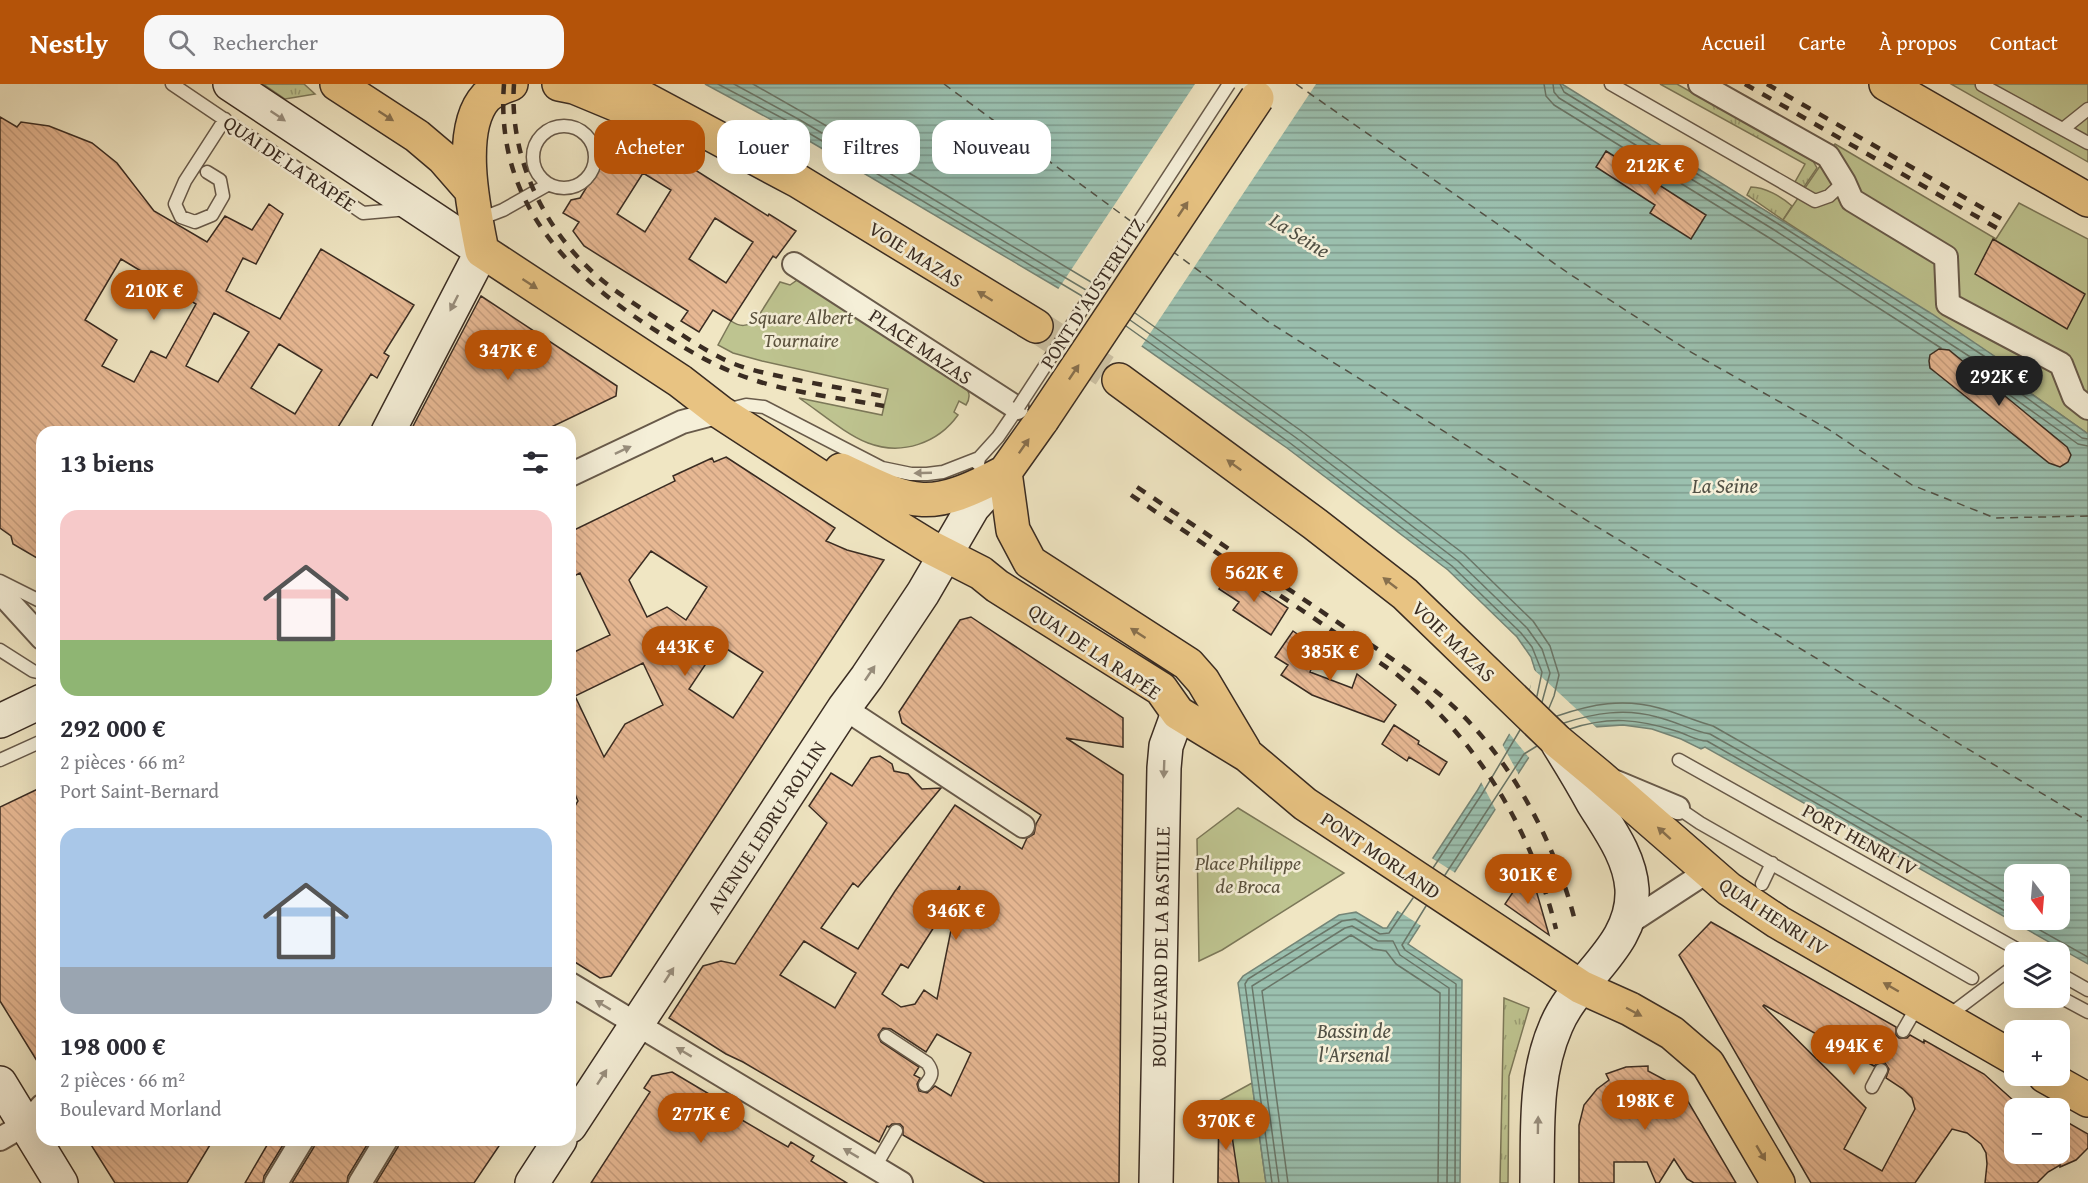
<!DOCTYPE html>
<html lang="fr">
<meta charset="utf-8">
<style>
body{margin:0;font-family:"Gentium Book Plus",serif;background:#f7f7f7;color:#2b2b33;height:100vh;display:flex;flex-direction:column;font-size:22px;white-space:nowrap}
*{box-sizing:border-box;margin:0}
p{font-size:20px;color:#7c7c81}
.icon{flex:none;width:33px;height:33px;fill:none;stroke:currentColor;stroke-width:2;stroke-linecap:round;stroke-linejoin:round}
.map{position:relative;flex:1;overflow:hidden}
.side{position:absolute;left:36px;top:342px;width:540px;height:720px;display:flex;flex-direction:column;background:#fff;border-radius:18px;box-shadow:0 6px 24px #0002}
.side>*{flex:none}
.guide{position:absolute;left:594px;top:36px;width:570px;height:54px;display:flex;gap:12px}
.needle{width:39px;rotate:164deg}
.controls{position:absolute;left:2004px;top:780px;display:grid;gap:12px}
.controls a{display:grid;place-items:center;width:66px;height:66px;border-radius:12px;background:#fff;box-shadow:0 6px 24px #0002;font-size:30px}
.price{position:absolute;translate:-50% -51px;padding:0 14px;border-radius:21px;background:#b45309;color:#fff;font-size:20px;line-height:39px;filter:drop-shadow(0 2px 3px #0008)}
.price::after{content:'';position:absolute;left:50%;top:36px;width:18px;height:14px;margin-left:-9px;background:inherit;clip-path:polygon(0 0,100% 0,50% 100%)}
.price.active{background:#222;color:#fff}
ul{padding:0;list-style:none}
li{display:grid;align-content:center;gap:12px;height:318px;padding:0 24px}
li span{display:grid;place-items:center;height:186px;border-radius:18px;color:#555}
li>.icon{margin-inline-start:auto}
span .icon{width:108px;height:108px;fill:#fffc;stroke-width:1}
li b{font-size:26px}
h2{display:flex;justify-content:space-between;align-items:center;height:72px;padding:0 24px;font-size:26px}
.chip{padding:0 21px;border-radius:18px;background:#fff;box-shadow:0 6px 24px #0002;font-size:21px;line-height:54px}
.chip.active{background:#b45309;color:#fff}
header{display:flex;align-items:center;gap:36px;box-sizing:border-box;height:84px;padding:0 30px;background:#b45309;color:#fff}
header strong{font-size:28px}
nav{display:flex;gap:33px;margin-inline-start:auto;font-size:21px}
.search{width:420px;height:54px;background:#f7f7f7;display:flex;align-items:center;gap:15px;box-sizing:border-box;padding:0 21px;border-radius:18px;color:#7c7c81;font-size:22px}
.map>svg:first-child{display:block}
.grass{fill:url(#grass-tufts);stroke:#7c7859;stroke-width:1.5}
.park{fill:#bec490;stroke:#7c7859;stroke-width:1.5}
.water{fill:url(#water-rules);stroke:#748577;stroke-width:1.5;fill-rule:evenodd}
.pier{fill:#f0e6c3}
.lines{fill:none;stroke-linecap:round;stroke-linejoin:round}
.shore{stroke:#6a7668;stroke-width:1.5}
.ferry{stroke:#525145;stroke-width:1.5;stroke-dasharray:8 6;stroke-linecap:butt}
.building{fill:url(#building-back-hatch);stroke:#3a2c22;stroke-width:1.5;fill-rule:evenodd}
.primary-tunnel{stroke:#ccc1a3;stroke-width:33;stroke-dasharray:33 16;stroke-linecap:butt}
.lane-casing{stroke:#685a4a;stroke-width:15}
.street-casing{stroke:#685a4a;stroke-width:26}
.secondary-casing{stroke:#3a2c22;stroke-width:36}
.primary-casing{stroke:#3a2c22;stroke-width:36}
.lane{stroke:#f5efd8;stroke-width:12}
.street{stroke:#f5efd8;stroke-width:22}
.secondary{stroke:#f5efd8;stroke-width:33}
.primary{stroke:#e8c382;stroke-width:33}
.rail{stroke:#3a2c22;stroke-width:4.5;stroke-dasharray:10 10;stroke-linecap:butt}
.lane-bridge-casing{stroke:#685a4a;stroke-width:15;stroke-linecap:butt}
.primary-bridge-casing{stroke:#3a2c22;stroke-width:36;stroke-linecap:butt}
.lane-bridge{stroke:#f5efd8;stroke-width:12}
.primary-bridge{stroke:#e8c382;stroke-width:33}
.oneway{fill:#988e7d}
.oneway2{fill:#88704d}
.labels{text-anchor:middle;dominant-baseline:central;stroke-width:5;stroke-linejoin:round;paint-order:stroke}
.street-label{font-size:20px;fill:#3a2c22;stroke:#f5efd8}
.park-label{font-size:20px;font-style:italic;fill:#5b523e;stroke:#f5efd8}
.water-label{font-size:21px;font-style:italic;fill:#525145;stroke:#f5efd8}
</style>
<header>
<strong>Nestly</strong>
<div class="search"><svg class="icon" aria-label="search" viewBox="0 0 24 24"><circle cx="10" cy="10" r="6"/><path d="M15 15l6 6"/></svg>Rechercher</div>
<nav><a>Accueil</a><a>Carte</a><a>À propos</a><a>Contact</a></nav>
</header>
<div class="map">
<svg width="2088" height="1099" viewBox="0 0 2088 1099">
<defs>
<pattern id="grass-tufts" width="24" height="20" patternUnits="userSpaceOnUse" patternTransform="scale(1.5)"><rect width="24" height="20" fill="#bec490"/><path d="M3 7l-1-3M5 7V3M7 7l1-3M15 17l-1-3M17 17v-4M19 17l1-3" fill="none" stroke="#9b9f75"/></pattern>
<pattern id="water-rules" width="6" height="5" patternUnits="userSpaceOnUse" patternTransform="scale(1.5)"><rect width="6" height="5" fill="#9bc0af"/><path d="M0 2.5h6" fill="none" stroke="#7f9c8e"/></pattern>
<pattern id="building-back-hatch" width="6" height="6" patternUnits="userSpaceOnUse" patternTransform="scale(1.5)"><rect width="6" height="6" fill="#e7b893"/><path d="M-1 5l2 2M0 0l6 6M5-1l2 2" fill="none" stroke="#c79e7e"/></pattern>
</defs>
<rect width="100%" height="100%" fill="#f0e6c3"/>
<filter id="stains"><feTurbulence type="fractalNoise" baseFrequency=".00333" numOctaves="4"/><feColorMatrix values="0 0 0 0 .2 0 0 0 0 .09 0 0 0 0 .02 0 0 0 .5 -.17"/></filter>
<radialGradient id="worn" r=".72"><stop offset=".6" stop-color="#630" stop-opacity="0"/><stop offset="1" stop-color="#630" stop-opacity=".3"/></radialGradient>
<path class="grass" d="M263 0H304L315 10 285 15Z
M1660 0H1677L1813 77 1817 84 1804 103 1795 98 1805 80Z
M1751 103C1765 103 1782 113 1792 122L1783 136 1747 111Z
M1504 914 1529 924 1509 992 1508 1099H1500Z"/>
<path class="park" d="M1951 0H2088V78Z
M1835 60 1996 155 2019 119 2088 155V350L2012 296 2003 278 1783 136Z
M798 192 965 302C970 308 970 315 966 321L959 317 954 328 958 331C938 359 902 372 868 359 845 350 820 328 799 314L882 331 888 305 762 277 733 269 718 261 731 237C740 243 747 243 756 236L780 198 790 201 797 196Z
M1238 724 1344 789 1222 866 1199 877 1197 755Z
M1252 999 1266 1099H1218L1219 1017Z"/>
<path class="water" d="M705 0H1562L1932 230 2003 278 2012 296 2088 350V880L1705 663 1701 665 1681 655 1652 645 1623 641 1595 643 1563 654 1529 673 1408 860 1462 896 1460 1099H1266L1238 899 1243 892 1339 831 1356 828 1383 844H1387L1477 707 1521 630 1536 589 1531 573 1517 553 1448 486 1287 364 1065 208 794 48ZM2014 790H2060V836H2014Z"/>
<path class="pier" d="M1195 0H1316L1141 263 1057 207Z
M1532 584 1599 646 1564 656 1531 676 1508 648 1530 605 1533 589Z
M1502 660 1520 693 1497 728 1480 696Z
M1430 773 1457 790 1423 843 1395 825Z"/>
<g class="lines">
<path class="shore" d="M718 0 797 42 1082 212
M734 0 800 36 1086 206
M753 0 916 93 1091 198
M1544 0 1546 12 1554 21 1771 155 1941 264
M1553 0 1554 8 1559 14 1776 147 1992 287 2004 307 2078 360 2088 362
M1560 0 1564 8 1780 141 1998 281 2009 301 2082 354 2088 355
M1135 229 1300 346 1464 470 1533 537 1550 562 1559 591 1554 612 1549 624
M1130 236 1295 353 1458 477 1527 544 1542 565 1550 589 1542 618
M1126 242 1290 359 1452 482 1521 549 1532 563 1542 588 1537 612
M1557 632C1592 620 1623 614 1659 624 1678 629 1695 637 1713 642L2014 813
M1564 639C1595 629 1625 624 1657 633 1675 637 1692 647 1710 650L2014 823
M1570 645C1609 632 1638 635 1676 647 1687 650 1696 657 1707 657L2014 832
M1433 784 1482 710 1520 646
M1445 791 1524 670 1537 662
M1426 822 1402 861 1405 866 1456 900 1455 1099
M2022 836 2088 873
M1272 1099 1245 900 1248 895 1342 837 1355 835 1380 850 1389 849 1413 814
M1279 1099 1252 902 1345 844 1352 842 1378 857H1393L1400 871 1449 904 1447 1099
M1288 1099 1262 907 1351 851 1373 865 1386 867 1396 880 1440 909 1438 1099"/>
<path class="ferry" d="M944 0 1132 138
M1296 0 1571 191 1689 267 1828 345 1912 401 1995 434 2088 432
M1172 167 1267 237 1594 441 2088 737"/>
</g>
<path class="building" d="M0 33 17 43 21 38 49 42 92 59 117 79 154 127 207 158 225 132 252 146 269 120 283 130 256 180 243 174 226 207 280 235 321 165 414 221 384 269 389 272 377 294 371 290 335 348H42V477L13 460 11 452 0 444ZM121 175 196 220 166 274 151 267 134 298 102 282 117 256 85 236ZM214 229 249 248 218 298 186 282ZM279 260 322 286 295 330 251 304Z
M635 48 768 132 769 130 796 147 776 174 773 172 731 237 713 226 699 248 681 237 688 227 584 162 573 147 579 138 563 129 571 116 580 114 618 52 628 59ZM643 89 671 106 645 148 617 130ZM715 134 753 158 726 199 689 175Z
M1606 67 1706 131 1691 155 1650 129 1655 121 1596 83Z
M1993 155 2085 210 2067 245 1975 190Z
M481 212 617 302 616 312 541 348H410Z
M1939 265 1949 266 2067 363 2071 371 2068 378 2060 383 2049 379 1935 288 1930 284 1929 277 1930 271Z
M726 373 835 444 826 457 847 466 884 476 611 892 600 894 570 875V730L578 717 570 700V570L610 551 580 489 570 494V448L675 397 673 392 712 374 714 378ZM651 467 707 503 686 536 667 523 647 533 629 496ZM719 560 763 588 733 634 689 605ZM643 579 663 621 625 640 604 673 575 612Z
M1230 486 1288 524 1271 551 1233 526 1239 518 1219 505Z
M971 533 1123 634V663L1066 654 1123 691 1119 1099H985L903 1051V1043L900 1040H892L889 1043 887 1042 879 1058 743 978 726 970 669 934 703 882 721 877 735 880 827 739 809 722 831 689 852 702 871 674 880 672 892 680 894 687 908 690 922 705 941 704 858 803 853 799 821 844 858 865 895 807 955 721 1022 765 1027 754 1034 750 1036 740 1041 731 902 639 899 628 903 622 960 536ZM960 802 937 915 924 906 915 920 901 923 882 910 901 880 908 884ZM804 857 856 889 835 924 780 891ZM883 944 891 945 926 968 937 950 971 969 951 1012 935 1002 927 1009 919 1007 917 1000 920 994 914 991 919 983 881 958 878 951Z
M1293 547 1319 565 1310 588 1352 604 1357 590 1396 621 1384 638 1312 611 1281 591 1288 581 1275 573Z
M1394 641 1419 657 1418 660 1447 678 1439 691 1409 673 1407 677 1382 660Z
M42 703V985L0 917V723Z
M1521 796 1536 806 1549 851 1505 820Z
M1711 838 1896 943V951L1899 954H1907L1910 951 1924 959V956L1984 990 2014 1017V1070H2060V1034L2088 1050V1064L2076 1076 2060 1083V1081L2048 1088 2037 1099H1985L1987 1080 1986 1069 1981 1060 1967 1049 1952 1045 1915 1099H1811L1679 871ZM1764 921 1874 982 1880 978 1885 979 1889 985 1886 994 1903 1005 1912 1014 1915 1025 1882 1087 1844 1065 1866 1024 1763 922Z
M1648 982V987L1669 998 1686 1014 1736 1099H1694L1687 1095 1674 1075 1659 1099H1656L1647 1078H1614V1099H1579V1041L1584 1021 1597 1005 1609 996 1606 990 1626 983Z
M672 988 726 1020 723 1025 788 1063 791 1058 814 1072 811 1077 847 1099H591L650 1008 644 1004 652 992Z
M1228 1025 1239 1099H1218L1219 1026Z
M88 1056H213L187 1099H115Z
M270 1056H286L264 1092 263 1099H245Z
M315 1056H370L348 1092 347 1099H292L314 1063Z
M399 1056H503L474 1099H376L398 1063Z"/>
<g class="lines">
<path class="primary-tunnel" d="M1036 242 1119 296"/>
<g class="lane-casing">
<path id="lane" d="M172 0 363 129 408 125
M1611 0 1815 117 1829 112 1844 98
M1982 1 2088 59
M533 73a31 31 0 1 1 62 0a31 31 0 1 1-62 0Z
M2063 45 2088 25
M207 88 220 96 223 112 212 131 195 138 181 133 175 120 185 97 225 35
M477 136 503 126 549 100
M726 326 746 321 764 323 882 384 911 390H927L943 388 979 374
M978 380 979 374 998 353 1019 322
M0 497 42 518
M0 566 33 587 42 589
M0 676 42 657
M1679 676 2022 868
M1678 724 1700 739 1972 894
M1762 800 1772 779
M2060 890 2088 906
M2060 913 2088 928
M1948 932 2009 886 2014 889
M1903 947 1918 921
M886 952 927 979C934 988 932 993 925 1001
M1872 1003 1881 986
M875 1083 896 1047"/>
</g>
<g class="street-casing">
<path id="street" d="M1700 0 1828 72 1844 98 1852 116 1946 173 1948 220 2061 280 2074 313 2088 324
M794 180 1017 324
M570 391 682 338 720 328
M0 508 42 554
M844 624 1023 742
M1616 698 1678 724
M1627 840 1708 787
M570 900 901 1099
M0 1055 26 1040 42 1022
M276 1099 302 1056
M360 1099 386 1056"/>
</g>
<g class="secondary-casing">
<path id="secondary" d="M230 0 482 167 388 348
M0 637 42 617
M0 999 61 1099
M570 1042 844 624 867 593 923 509 973 423 1005 388
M532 1099 560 1056
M1156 1099 1164 684 1166 662 1178 629
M1537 1099C1538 1046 1534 992 1556 942 1576 893 1635 863 1632 805 1630 773 1609 745 1593 719 1582 699 1570 679 1558 660"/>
</g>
<g class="primary-casing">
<path id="primary" d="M337 0 417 52 443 74 470 105
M511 0C502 3 493 6 486 13 456 46 474 127 482 167L680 297 720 328 896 442 930 463 981 489 997 502 1161 605 1178 629 1247 671 1305 720 1581 903 1630 925 1672 949 1708 980 1778 1099
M559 0 574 3 639 30
M617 0 798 97 1036 242
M1886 0 2088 116
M1119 296 1315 440 1405 510 1557 657 1598 691 1729 805 1778 838 2014 974
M1042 336 1005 388 1013 446 1030 478 1188 580 1203 597 1244 666
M841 386C916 422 929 428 1005 388
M2045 992 2088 1016"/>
</g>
<use href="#lane" class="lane"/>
<use href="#street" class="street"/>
<use href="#secondary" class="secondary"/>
<use href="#primary" class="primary"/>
<path class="rail" d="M504 0C495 117 566 190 658 248 688 266 717 284 751 295 792 309 841 314 884 322
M514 0C509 71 542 143 595 190 616 209 641 224 665 240 684 252 703 265 723 275 743 285 766 289 788 294 821 301 854 306 886 313
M1745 0 2002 147
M1767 0 2007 138
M1137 403 1401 581C1426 599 1450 617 1471 640 1521 694 1559 770 1576 841
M1131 411 1395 589C1477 655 1531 744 1556 845"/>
<g class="lane-bridge-casing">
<path id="lane-bridge" d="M1019 322 1229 0"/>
</g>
<g class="primary-bridge-casing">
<path id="primary-bridge" d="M1042 336 1257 14"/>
</g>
<use href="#lane-bridge" class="lane-bridge"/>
<use href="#primary-bridge" class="primary-bridge"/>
</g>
<defs><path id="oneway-solid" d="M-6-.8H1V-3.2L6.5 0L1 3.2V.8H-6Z" transform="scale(1.5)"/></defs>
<g class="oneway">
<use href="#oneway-solid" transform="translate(278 32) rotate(34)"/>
<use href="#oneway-solid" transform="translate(454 219) rotate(117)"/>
<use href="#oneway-solid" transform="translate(623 366) rotate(-25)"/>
<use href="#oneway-solid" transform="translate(923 389) rotate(178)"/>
<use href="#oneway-solid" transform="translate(870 589) rotate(-56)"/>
<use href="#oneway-solid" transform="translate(1164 685) rotate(92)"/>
<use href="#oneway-solid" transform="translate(669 891) rotate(-57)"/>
<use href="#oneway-solid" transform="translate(603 921) rotate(-149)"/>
<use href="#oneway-solid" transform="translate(684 968) rotate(-149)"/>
<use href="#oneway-solid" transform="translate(602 993) rotate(-57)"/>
<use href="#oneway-solid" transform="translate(1538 1041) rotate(-89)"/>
<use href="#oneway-solid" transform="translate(851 1069) rotate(-149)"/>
</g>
<g class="oneway2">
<use href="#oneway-solid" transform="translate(386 32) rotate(33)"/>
<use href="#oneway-solid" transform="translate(1183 125) rotate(-56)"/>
<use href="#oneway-solid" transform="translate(530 200) rotate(33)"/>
<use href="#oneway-solid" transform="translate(985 212) rotate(-148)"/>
<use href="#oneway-solid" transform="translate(1074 288) rotate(-56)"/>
<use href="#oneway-solid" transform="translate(1024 362) rotate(-55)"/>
<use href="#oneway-solid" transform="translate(1234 381) rotate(-144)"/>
<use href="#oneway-solid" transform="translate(1390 499) rotate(-142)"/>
<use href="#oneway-solid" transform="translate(1138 549) rotate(-147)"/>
<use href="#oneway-solid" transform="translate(1664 749) rotate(-138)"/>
<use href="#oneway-solid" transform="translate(1891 903) rotate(-150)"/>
<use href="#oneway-solid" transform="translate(1634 928) rotate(28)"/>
<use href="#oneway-solid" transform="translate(1761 1069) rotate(59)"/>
</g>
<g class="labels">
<g class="street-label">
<text transform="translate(290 79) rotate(34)">QUAI DE LA RAPÉE</text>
<text transform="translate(916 170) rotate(32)">VOIE MAZAS</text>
<text transform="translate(1092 209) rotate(-57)">PONT D'AUSTERLITZ</text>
<text transform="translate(921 262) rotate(34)">PLACE MAZAS</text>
<text transform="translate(1454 557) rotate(44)">VOIE MAZAS</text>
<text transform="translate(1095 567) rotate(34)">QUAI DE LA RAPÉE</text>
<text transform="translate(766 743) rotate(-57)">AVENUE LEDRU-ROLLIN</text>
<text transform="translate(1860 755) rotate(29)">PORT HENRI IV</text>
<text transform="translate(1381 771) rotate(34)">PONT MORLAND</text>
<text transform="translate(1774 832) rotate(33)">QUAI HENRI IV</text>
<text transform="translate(1160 863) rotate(-89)">BOULEVARD DE LA BASTILLE</text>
</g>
<g class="park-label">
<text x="801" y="232">Square Albert<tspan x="801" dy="23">Tournaire</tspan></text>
<text x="1248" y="778">Place Philippe<tspan x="1248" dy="23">de Broca</tspan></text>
</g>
<g class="water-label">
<text transform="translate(1300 151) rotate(32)">La Seine</text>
<text x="1725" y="401">La Seine</text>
<text x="1354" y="946">Bassin de<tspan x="1354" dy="24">l'Arsenal</tspan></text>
</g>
</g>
<rect width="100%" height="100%" filter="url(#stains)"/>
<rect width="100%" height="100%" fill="url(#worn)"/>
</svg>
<div class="controls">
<a><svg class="needle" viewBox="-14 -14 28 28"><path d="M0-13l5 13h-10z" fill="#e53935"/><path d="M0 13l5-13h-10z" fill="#7c7c81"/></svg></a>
<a><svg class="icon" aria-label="layers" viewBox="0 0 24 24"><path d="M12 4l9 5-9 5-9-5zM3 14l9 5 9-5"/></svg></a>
<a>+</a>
<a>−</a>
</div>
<b class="price" style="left:1655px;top:112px">212K €</b>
<b class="price" style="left:154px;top:237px">210K €</b>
<b class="price" style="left:508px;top:297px">347K €</b>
<b class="price active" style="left:1999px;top:323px">292K €</b>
<b class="price" style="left:1254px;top:519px">562K €</b>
<b class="price" style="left:685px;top:593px">443K €</b>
<b class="price" style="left:1330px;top:598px">385K €</b>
<b class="price" style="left:1528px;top:821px">301K €</b>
<b class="price" style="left:956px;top:857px">346K €</b>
<b class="price" style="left:1854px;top:992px">494K €</b>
<b class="price" style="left:1645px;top:1047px">198K €</b>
<b class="price" style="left:701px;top:1060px">277K €</b>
<b class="price" style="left:1226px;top:1067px">370K €</b>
<div class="guide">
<a class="chip active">Acheter</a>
<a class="chip">Louer</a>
<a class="chip">Filtres</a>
<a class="chip">Nouveau</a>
</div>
<section class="side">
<h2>13 biens<svg class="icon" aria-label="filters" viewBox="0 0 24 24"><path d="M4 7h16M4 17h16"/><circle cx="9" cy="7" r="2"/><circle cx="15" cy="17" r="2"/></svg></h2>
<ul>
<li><span style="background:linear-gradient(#f6c9c9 70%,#8fb573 0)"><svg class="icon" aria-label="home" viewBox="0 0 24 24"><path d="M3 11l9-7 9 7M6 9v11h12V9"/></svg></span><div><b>292 000 €</b><p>2 pièces · 66 m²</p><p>Port Saint-Bernard</p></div></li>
<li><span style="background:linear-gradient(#a9c7e8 75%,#9aa5b1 0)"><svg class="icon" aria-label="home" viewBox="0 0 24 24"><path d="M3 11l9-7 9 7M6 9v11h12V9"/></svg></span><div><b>198 000 €</b><p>2 pièces · 66 m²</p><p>Boulevard Morland</p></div></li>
</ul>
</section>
</div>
